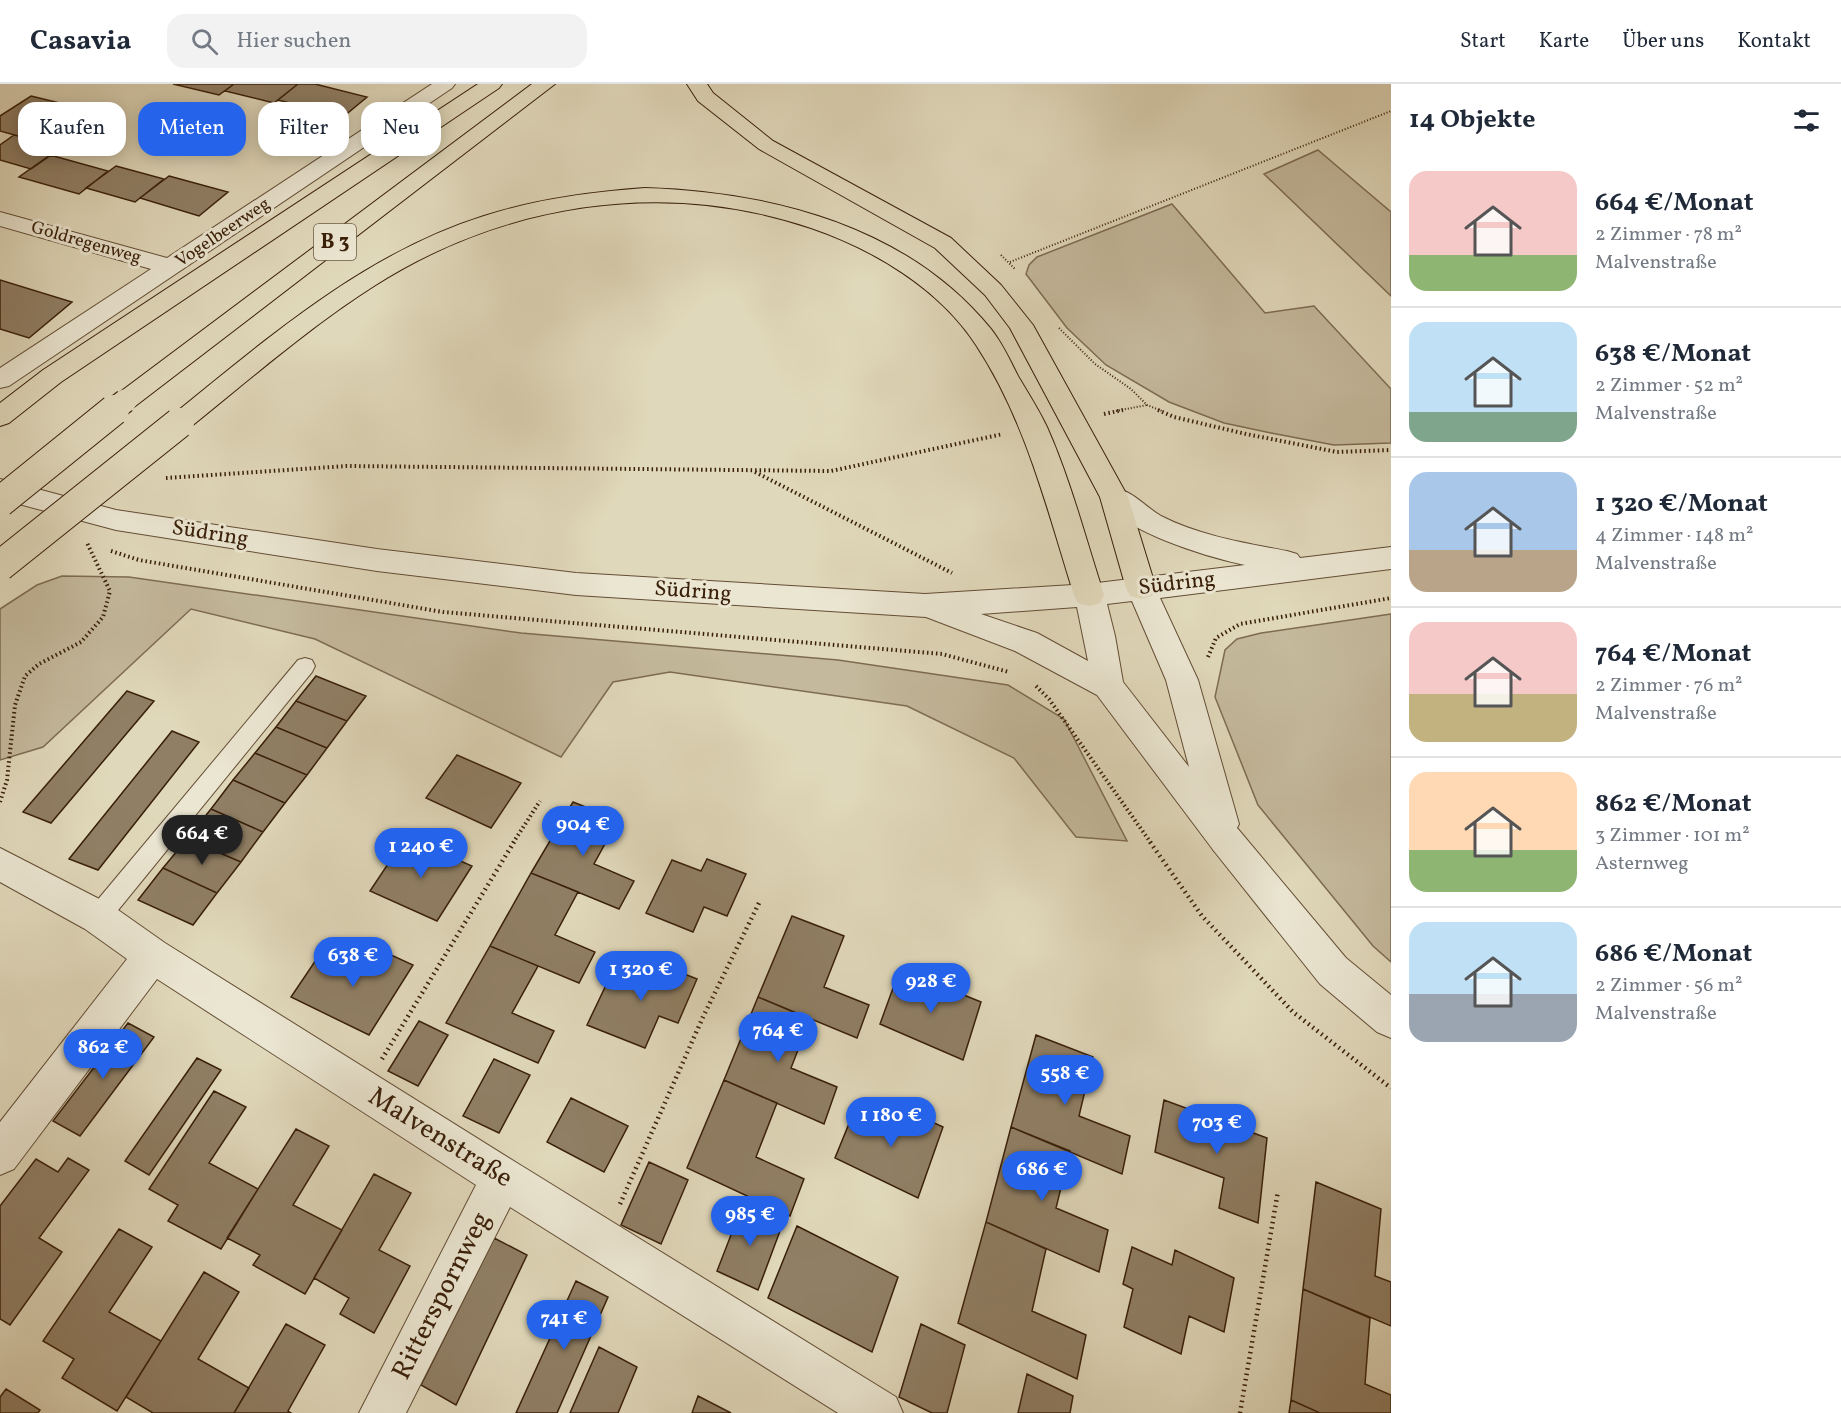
<!DOCTYPE html>
<html lang="de">
<meta charset="utf-8">
<style>
body{margin:0;font-family:Vollkorn,serif;background:#f2f2f3;color:#1f2937;height:100vh;display:flex;flex-direction:column;font-size:22px;white-space:nowrap}
*{box-sizing:border-box;margin:0}
p{font-size:20px;color:#747a83}
.icon{flex:none;width:33px;height:33px;fill:none;stroke:currentColor;stroke-width:2;stroke-linecap:round;stroke-linejoin:round}
.map{position:relative;flex:1;overflow:hidden}
.sheet{display:flex;flex-direction:column;background:#fff;width:450px}
.sheet>*{flex:none}
.hud{position:absolute;left:18px;top:18px;width:570px;height:54px;display:flex;gap:12px}
.price{position:absolute;translate:-50% -51px;padding:0 14px;border-radius:21px;background:#2563eb;color:#fff;font-size:20px;line-height:39px;filter:drop-shadow(0 2px 3px #0008)}
.price::after{content:'';position:absolute;left:50%;top:36px;width:18px;height:14px;margin-left:-9px;background:inherit;clip-path:polygon(0 0,100% 0,50% 100%)}
.price.current{background:#222;color:#fff}
ul{padding:0;list-style:none}
li{display:flex;align-items:center;gap:18px;height:150px;padding:0 18px}
li+li{border-top:2px solid #e0e1e3}
li span{display:grid;place-items:center;flex:none;width:168px;height:120px;border-radius:18px;color:#555}
li>.icon{margin-inline-start:auto}
span .icon{width:72px;height:72px;fill:#fffc;stroke-width:1}
li b{font-size:26px}
h2{display:flex;justify-content:space-between;align-items:center;height:72px;padding:0 18px;font-size:26px}
.tag{padding:0 21px;border-radius:18px;background:#fff;box-shadow:0 3px 15px #0003;font-size:21px;line-height:54px}
.tag.current{background:#2563eb;color:#fff}
header{display:flex;align-items:center;gap:36px;box-sizing:border-box;height:84px;padding:0 30px;background:#fff;border-bottom:2px solid #e0e1e3}
header strong{font-size:28px}
nav{display:flex;gap:33px;margin-inline-start:auto;font-size:21px}
.search{width:420px;height:54px;background:#f2f2f3;display:flex;align-items:center;gap:15px;box-sizing:border-box;padding:0 21px;border-radius:18px;color:#747a83;font-size:22px}
main{display:flex;flex:1;min-height:0}
.map>svg:first-child{display:block}
.green{fill:#c4b99c;stroke:#7e6c52;stroke-width:1.5}
.building{fill:#907f65;stroke:#391f09;stroke-width:1.5}
.lines{fill:none;stroke-linecap:round;stroke-linejoin:round}
.service-casing{stroke:#634d35;stroke-width:2}
.minor-casing{stroke:#634d35;stroke-width:2}
.tertiary-casing{stroke:#634d35;stroke-width:2}
.trunk-casing{stroke:#391f09;stroke-width:2}
.path-far2{stroke:#391f09;stroke-width:2;stroke-dasharray:1 2;stroke-linecap:butt}
.path-far1{stroke:#391f09;stroke-width:4;stroke-dasharray:1.5 3;stroke-linecap:butt}
.path{stroke:#391f09;stroke-width:4.5;stroke-dasharray:1.5 4;stroke-linecap:butt}
.service{fill:#ebe6d2;fill-rule:evenodd}
.minor{fill:#ebe6d2;fill-rule:evenodd}
.tertiary{fill:#ebe6d2;fill-rule:evenodd}
.trunk{fill:#e0d8ba;fill-rule:evenodd}
.trunk-bridge-far1-casing{stroke:#391f09;stroke-width:25;stroke-linecap:butt}
.trunk-bridge-casing{stroke:#391f09;stroke-width:32;stroke-linecap:butt}
.trunk-bridge-far1{stroke:#e0d8ba;stroke-width:23}
.trunk-bridge{stroke:#e0d8ba;stroke-width:30}
.labels{text-anchor:middle;dominant-baseline:central;stroke-width:6;stroke-linejoin:round;paint-order:stroke}
.far-street-label{font-size:18px;fill:#391f09;stroke:#ebe6d2}
.shield{fill:#ebe6d2;stroke:#6e5b45;stroke-width:1.5}
.shield-label{font-size:21px;font-weight:bold;fill:#391f09}
.street-label{font-size:22px;fill:#391f09;stroke:#ebe6d2}
.near-street-label{font-size:27px;fill:#391f09;stroke:#ebe6d2}
</style>
<header>
<strong>Casavia</strong>
<div class="search"><svg class="icon" aria-label="search" viewBox="0 0 24 24"><circle cx="10" cy="10" r="6"/><path d="M15 15l6 6"/></svg>Hier suchen</div>
<nav><a>Start</a><a>Karte</a><a>Über uns</a><a>Kontakt</a></nav>
</header>
<main>
<div class="map">
<svg width="1391" height="1329" viewBox="0 0 1391 1329">
<rect width="100%" height="100%" fill="#e0d8ba"/>
<filter id="stains"><feTurbulence type="fractalNoise" baseFrequency=".00333" numOctaves="4"/><feColorMatrix values="0 0 0 0 .2 0 0 0 0 .09 0 0 0 0 .02 0 0 0 .5 -.17"/></filter>
<radialGradient id="worn" r=".72"><stop offset=".6" stop-color="#630" stop-opacity="0"/><stop offset="1" stop-color="#630" stop-opacity=".3"/></radialGradient>
<path class="green" d="M1318 66 1391 128V212L1264 90Z
M1172 120 1265 229 1314 222 1391 305V359L1334 361 1271 349 1224 339 1169 318 1106 281 1067 244 1026 190 1029 181 1037 173Z
M62 492 129 493 521 549 838 576 1008 601 1064 635 1127 757 1076 753 1014 674 907 622 670 588 613 598 561 673 315 555 191 525 43 663 0 676V525L37 501Z
M1391 530V878L1373 862 1258 721 1215 613 1225 566 1237 555 1261 549Z"/>
<path class="building" d="M173 0H234L219 11Z
M234 0H298L274 19 225 7Z
M298 0H315L367 13 343 33 278 16Z
M31 12 68 21 22 53 0 47V32Z
M14 51 22 53 61 64 31 85 0 76V61Z
M50 71 108 87 79 110 19 93Z
M116 82 164 95 135 118 86 104Z
M169 92 228 108 199 132 140 114Z
M0 196 72 218 29 254 0 245Z
M316 592 366 612 347 637 296 617Z
M127 607 154 617 51 739 23 728Z
M296 617 347 637 327 664 276 643Z
M276 643 327 664 307 691 255 669Z
M172 647 199 658 98 786 69 775Z
M255 669 307 691 285 719 233 696Z
M457 671 521 699 491 744 426 714Z
M233 696 285 719 263 748 211 725Z
M573 718 618 736 594 780 634 797 619 825 531 789Z
M211 725 263 748 241 778 187 755Z
M406 753 472 782 437 837 370 807Z
M187 755 241 778 217 809 163 784Z
M707 775 746 790 727 832 704 823 693 848 646 829 672 776 701 787Z
M163 784 217 809 193 841 138 816Z
M531 789 578 808 555 851 595 868 579 899 490 862Z
M792 832 844 852 824 903 869 921 857 954 758 913Z
M490 862 538 882 512 929 554 947 538 979 446 939Z
M378 865 413 881 369 951 291 913 322 867 364 887Z
M618 876 654 890 659 880 697 895 678 939 659 932 645 964 587 941Z
M900 885 981 918 963 976 880 940Z
M758 913 810 935 791 984 837 1003 824 1040 724 996Z
M419 937 448 951 418 1002 388 987Z
M128 939 154 953 80 1052 53 1037Z
M1036 951 1093 973 1079 1032 1130 1052 1122 1090 1011 1043Z
M197 974 221 986 149 1091 125 1077Z
M494 975 530 991 499 1049 463 1032Z
M724 996 777 1019 756 1073 804 1095 790 1132 687 1084Z
M214 1007 246 1023 209 1079 258 1105 221 1165 168 1137 178 1121 149 1105Z
M571 1014 628 1042 604 1088 547 1058Z
M1164 1016 1267 1054 1258 1139 1219 1124 1224 1094 1155 1068Z
M857 1020 905 1042 910 1028 943 1043 918 1114 835 1074Z
M1011 1043 1070 1067 1056 1124 1108 1146 1099 1188 986 1138Z
M296 1045 329 1062 293 1121 342 1146 305 1210 253 1181 260 1171 227 1154Z
M68 1074 89 1086 39 1154 62 1168 10 1241 0 1235V1122L36 1075 58 1088Z
M649 1078 688 1096 661 1160 621 1141Z
M374 1090 411 1109 379 1166 410 1182 374 1249 340 1230 349 1214 314 1194Z
M1316 1098 1381 1125 1375 1192 1391 1198V1242L1303 1205Z
M743 1120 783 1139 758 1206 717 1187Z
M986 1138 1046 1165 1032 1227 1086 1251 1077 1295 958 1239Z
M797 1142 898 1193 872 1268 768 1214Z
M119 1145 152 1163 109 1228 161 1257 117 1327 62 1294 74 1275 43 1257Z
M494 1154 527 1171 456 1321 421 1301Z
M1132 1163 1172 1181 1175 1166 1234 1194 1224 1248 1189 1232 1181 1270 1124 1243 1133 1205 1123 1200Z
M204 1188 239 1208 198 1275 249 1304 234 1329H153L126 1313Z
M576 1197 608 1213 557 1329H516Z
M1303 1205 1370 1234 1365 1300 1391 1311V1329H1320L1291 1316Z
M286 1240 325 1261 288 1327 291 1329H234Z
M921 1240 965 1261 947 1329H932L899 1313Z
M599 1263 637 1283 618 1329H570Z
M1027 1290 1073 1312 1070 1329H1018Z
M6 1305 40 1326 38 1329H0V1313Z
M698 1312 731 1329H692Z
M1291 1316 1320 1329H1289Z"/>
<g class="lines">
<g class="service-casing">
<path id="service" d="M305 574 312 576 315 582 312 588 106 841 98 844 90 841 86 833 90 825 298 576Z"/>
</g>
<g class="minor-casing">
<path id="minor" d="M432 0H455L452 4 9 302 0 304V284L151 185 0 142V128L167 174Z
M1226 741 1238 745 1346 874 1391 911V954L1377 948 1320 900 1214 767 1209 756 1214 745Z
M0 764 111 821 165 859 517 1079 896 1313 903 1329H838L510 1123 406 1329H359L476 1101 157 895 14 1085 0 1091V1038L127 875 85 845 0 798Z"/>
</g>
<g class="tertiary-casing">
<path id="tertiary" d="M0 395 116 426 377 465 576 489 925 510 1089 500 1245 481C1207 473 1120 447 1100 413L1104 406C1127 399 1142 421 1161 432 1200 452 1245 459 1287 467L1297 470 1300 474 1391 463V485L1160 514 1198 596 1239 740 1237 744 1243 756 1238 767 1226 771 1214 767 1097 611 1015 567 926 533 576 511 377 487 116 446 0 415ZM1132 517 1166 596 1189 683 1123 598 1115 552 1107 520ZM1077 523 1088 577 1037 549 981 530Z"/>
</g>
<g class="trunk-casing">
<path id="trunk" d="M478 0H502L499 4 61 298 9 339 0 342V319L43 286Z
M532 0H555L134 323 125 326 116 323 112 317 116 311Z
M687 0H707L713 9 773 57 951 154 1001 201 1033 241 1128 413 1156 504 1152 512 1141 515 1130 512 1126 504 1100 413 1010 244 985 211 935 164 759 65 698 17Z
M645 104C772 108 907 142 991 245 1002 259 1010 276 1018 292 1028 309 1039 326 1047 343 1071 397 1086 456 1104 511L1100 519 1089 522 1078 519 1074 511C1047 425 1026 337 976 261 940 205 873 165 811 144 664 94 504 119 374 202 308 244 249 296 188 345L179 348 170 345 166 339 170 333C267 255 363 170 484 132 536 115 590 108 645 104Z"/>
</g>
<path class="path-far2" d="M1001 171 1015 185
M1010 178 1391 27
M1059 244 1095 280 1131 305 1147 321 1162 327
M1116 327 1147 321"/>
<path class="path-far1" d="M1158 326 1174 333 1246 350 1337 368 1391 366
M1104 330 1123 326
M755 388 952 489
M166 394 347 382 831 387 1003 350
M111 467 139 476 443 528 942 570 1009 588
M1208 573 1216 554 1240 540 1391 514
M1036 602 1049 615 1151 759
M0 718 7 696 15 621 25 592 39 580 81 558 103 533 110 507 87 459
M513 759 540 717"/>
<path class="path" d="M1150 758 1202 832 1293 928 1391 1004
M382 975 514 758
M620 1120 703 933 759 819
M1240 1329 1278 1107"/>
<use href="#service" class="service"/>
<use href="#minor" class="minor"/>
<use href="#tertiary" class="tertiary"/>
<use href="#trunk" class="trunk"/>
<g class="trunk-bridge-far1-casing">
<path id="trunk-bridge-far1" d="M112 327 125 317"/>
</g>
<g class="trunk-bridge-casing">
<path id="trunk-bridge" d="M0 418 114 326
M0 482 179 339"/>
</g>
<use href="#trunk-bridge-far1" class="trunk-bridge-far1"/>
<use href="#trunk-bridge" class="trunk-bridge"/>
</g>
<g class="labels">
<g class="far-street-label">
<text transform="translate(223 149) rotate(-34)">Vogelbeerweg</text>
<text transform="translate(86 159) rotate(16)">Goldregenweg</text>
</g>
<rect class="shield" x="314" y="140" width="42" height="36" rx="4.5"/>
<g class="shield-label">
<text x="335" y="158">B 3</text>
</g>
<g class="street-label">
<text transform="translate(210 450) rotate(9)">Südring</text>
<text transform="translate(1177 500) rotate(-7)">Südring</text>
<text transform="translate(693 508) rotate(4)">Südring</text>
</g>
<g class="near-street-label">
<text transform="translate(440 1054) rotate(32)">Malvenstraße</text>
<text transform="translate(442 1212) rotate(-63)">Ritterspornweg</text>
</g>
</g>
<rect width="100%" height="100%" filter="url(#stains)"/>
<rect width="100%" height="100%" fill="url(#worn)"/>
</svg>
<b class="price" style="left:583px;top:773px">904 €</b>
<b class="price current" style="left:202px;top:782px">664 €</b>
<b class="price" style="left:421px;top:795px">1 240 €</b>
<b class="price" style="left:353px;top:904px">638 €</b>
<b class="price" style="left:641px;top:918px">1 320 €</b>
<b class="price" style="left:931px;top:930px">928 €</b>
<b class="price" style="left:778px;top:979px">764 €</b>
<b class="price" style="left:103px;top:996px">862 €</b>
<b class="price" style="left:1065px;top:1022px">558 €</b>
<b class="price" style="left:891px;top:1064px">1 180 €</b>
<b class="price" style="left:1217px;top:1071px">703 €</b>
<b class="price" style="left:1042px;top:1118px">686 €</b>
<b class="price" style="left:750px;top:1163px">985 €</b>
<b class="price" style="left:564px;top:1267px">741 €</b>
<div class="hud">
<a class="tag">Kaufen</a>
<a class="tag current">Mieten</a>
<a class="tag">Filter</a>
<a class="tag">Neu</a>
</div>
</div>
<section class="sheet">
<h2>14 Objekte<svg class="icon" aria-label="filters" viewBox="0 0 24 24"><path d="M4 7h16M4 17h16"/><circle cx="9" cy="7" r="2"/><circle cx="15" cy="17" r="2"/></svg></h2>
<ul>
<li><span style="background:linear-gradient(#f6c9c9 70%,#8fb573 0)"><svg class="icon" aria-label="home" viewBox="0 0 24 24"><path d="M3 11l9-7 9 7M6 9v11h12V9"/></svg></span><div><b>664 €/Monat</b><p>2 Zimmer · 78 m²</p><p>Malvenstraße</p></div></li>
<li><span style="background:linear-gradient(#bfe0f5 75%,#7fa58c 0)"><svg class="icon" aria-label="home" viewBox="0 0 24 24"><path d="M3 11l9-7 9 7M6 9v11h12V9"/></svg></span><div><b>638 €/Monat</b><p>2 Zimmer · 52 m²</p><p>Malvenstraße</p></div></li>
<li><span style="background:linear-gradient(#a9c7e8 65%,#b9a48a 0)"><svg class="icon" aria-label="home" viewBox="0 0 24 24"><path d="M3 11l9-7 9 7M6 9v11h12V9"/></svg></span><div><b>1 320 €/Monat</b><p>4 Zimmer · 148 m²</p><p>Malvenstraße</p></div></li>
<li><span style="background:linear-gradient(#f6c9c9 60%,#c2b280 0)"><svg class="icon" aria-label="home" viewBox="0 0 24 24"><path d="M3 11l9-7 9 7M6 9v11h12V9"/></svg></span><div><b>764 €/Monat</b><p>2 Zimmer · 76 m²</p><p>Malvenstraße</p></div></li>
<li><span style="background:linear-gradient(#ffd9b3 65%,#8fb573 0)"><svg class="icon" aria-label="home" viewBox="0 0 24 24"><path d="M3 11l9-7 9 7M6 9v11h12V9"/></svg></span><div><b>862 €/Monat</b><p>3 Zimmer · 101 m²</p><p>Asternweg</p></div></li>
<li><span style="background:linear-gradient(#bfe0f5 60%,#9aa5b1 0)"><svg class="icon" aria-label="home" viewBox="0 0 24 24"><path d="M3 11l9-7 9 7M6 9v11h12V9"/></svg></span><div><b>686 €/Monat</b><p>2 Zimmer · 56 m²</p><p>Malvenstraße</p></div></li>
</ul>
</section>
</main>
